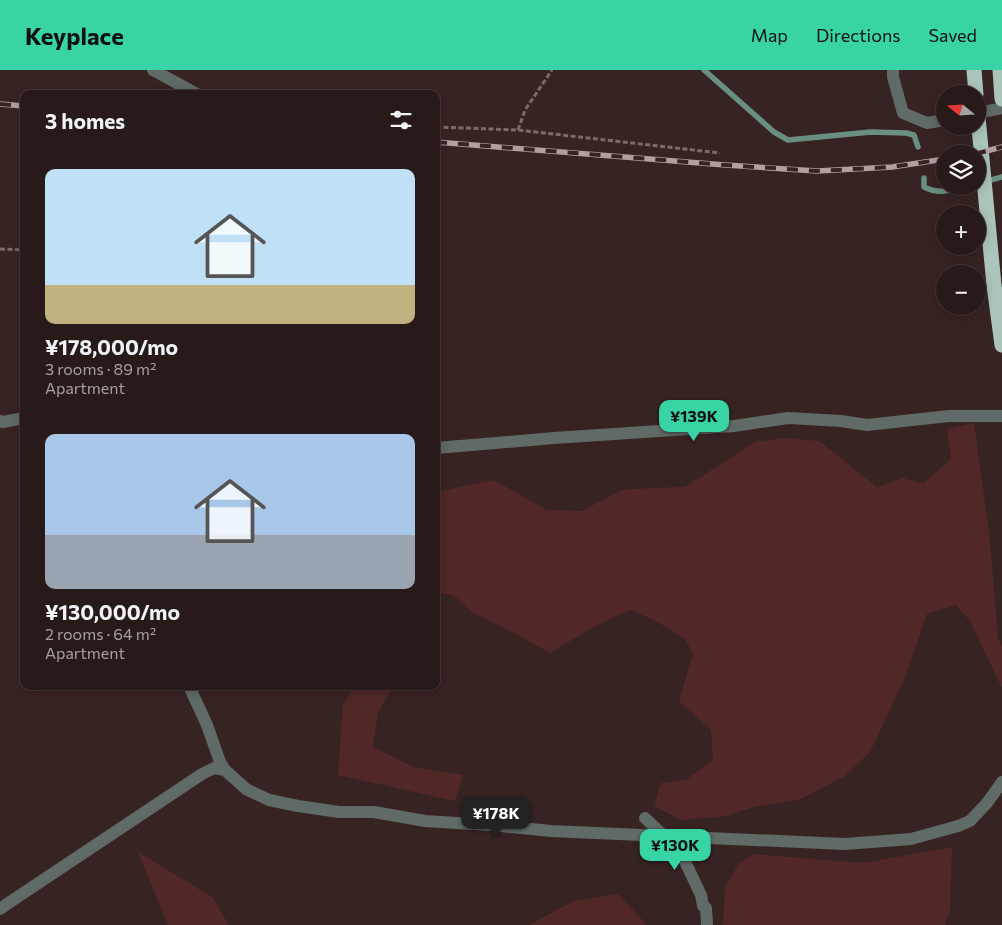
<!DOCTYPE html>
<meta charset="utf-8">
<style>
body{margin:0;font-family:Commissioner,sans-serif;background:#312323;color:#f1f3f6;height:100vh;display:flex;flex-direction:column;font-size:19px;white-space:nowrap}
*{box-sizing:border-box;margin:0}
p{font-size:16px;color:#a5a1a2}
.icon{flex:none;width:28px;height:28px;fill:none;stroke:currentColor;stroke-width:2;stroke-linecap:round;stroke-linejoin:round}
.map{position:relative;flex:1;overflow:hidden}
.sheet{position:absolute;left:20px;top:20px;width:420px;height:600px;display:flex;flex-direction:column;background:#291a1a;border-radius:10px;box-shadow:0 2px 12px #0003,0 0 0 1px #453839}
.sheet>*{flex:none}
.needle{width:32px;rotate:288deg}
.fabs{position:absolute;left:936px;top:15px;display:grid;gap:10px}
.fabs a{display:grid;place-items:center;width:50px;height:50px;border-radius:50%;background:#291a1a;box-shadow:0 2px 12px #0003,0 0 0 1px #453839;font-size:25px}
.price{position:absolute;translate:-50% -42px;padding:0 11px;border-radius:10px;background:#38d4a6;color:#111;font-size:16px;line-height:32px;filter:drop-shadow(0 1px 2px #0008)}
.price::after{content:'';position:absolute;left:50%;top:30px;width:15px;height:11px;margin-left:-8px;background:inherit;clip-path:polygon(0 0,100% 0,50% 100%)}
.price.current{background:#222;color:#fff}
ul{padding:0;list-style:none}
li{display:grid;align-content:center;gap:10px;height:265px;padding:0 25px}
li span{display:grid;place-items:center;height:155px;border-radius:10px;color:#555}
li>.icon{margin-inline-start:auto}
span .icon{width:90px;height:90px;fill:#fffc;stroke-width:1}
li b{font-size:21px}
h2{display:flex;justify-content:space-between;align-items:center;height:60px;padding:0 25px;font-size:21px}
header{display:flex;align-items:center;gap:30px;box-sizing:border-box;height:70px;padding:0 25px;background:#38d4a6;color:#111}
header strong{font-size:24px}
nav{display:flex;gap:28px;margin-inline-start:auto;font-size:18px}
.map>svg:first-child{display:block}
.green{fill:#512827}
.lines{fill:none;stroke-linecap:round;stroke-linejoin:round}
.stream{stroke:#698f80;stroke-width:5.5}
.path{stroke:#7d6b6a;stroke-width:3;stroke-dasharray:5 2.5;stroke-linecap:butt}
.minor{stroke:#606a66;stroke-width:12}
.highway{stroke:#abc5ba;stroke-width:15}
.rail-casing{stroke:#b0a09f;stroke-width:5.5}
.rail{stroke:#372322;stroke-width:4;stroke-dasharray:11;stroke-linecap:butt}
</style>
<header>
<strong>Keyplace</strong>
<nav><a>Map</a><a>Directions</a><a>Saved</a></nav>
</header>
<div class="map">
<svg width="1002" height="855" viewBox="0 0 1002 855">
<rect width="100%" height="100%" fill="#372322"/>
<path class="green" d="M974 353 990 470 998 568 1002 576V618L970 551 956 535 927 544 904 610 870 682 845 706 801 729 754 737 725 746 681 750 654 736 661 713 686 710 713 690 711 660 679 631 693 584 685 569 654 550 630 540 595 556 550 583 501 556 475 544 453 525 436 523V422L494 410 547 440 582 441 621 420 651 418 685 417 755 372 785 368 819 371 877 417 903 408 923 414 951 389 947 359Z
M355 616H393L378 643 373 677 413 697 463 705 455 731 338 705 343 634Z
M952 777 950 840 945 855H723L725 817 738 795 752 784 864 793Z
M138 782 212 827 229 855H168Z
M618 824 647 855H529L574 831Z"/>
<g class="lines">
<path class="stream" d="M704 0 774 62 788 70 871 62 906 63 914 65 918 77
M924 108V117C940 125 951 120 967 116
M984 112 1002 107"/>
<path class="path" d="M436 57 518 60 720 83
M518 60 525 40 552 0
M0 179 24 180"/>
<path class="minor" d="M153 0 197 24
M893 0V7L903 43 927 53 945 50
M978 43 1002 38
M0 351 3 352 24 348
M436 378 554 368 734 356 788 348 841 351 867 355 949 346H1002
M189 616 207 655 220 692 225 700
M645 748 680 781 701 825 703 836 706 838 707 855
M0 839 7 834 202 704 214 698 225 700 246 719 269 730 298 736 339 742H374L425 751 489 755 551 761 845 774 911 769 958 756 970 751 987 733 1002 712"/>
<path class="highway" d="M974 0 976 24
M1000 0 1002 29
M978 47 994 215 1002 275"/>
<g class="rail-casing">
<path id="rail" d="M0 34 24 36
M436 72 725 95 817 101 892 97 945 89
M975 84 1002 77"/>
</g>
<use href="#rail" class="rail"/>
</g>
</svg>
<div class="fabs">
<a><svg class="needle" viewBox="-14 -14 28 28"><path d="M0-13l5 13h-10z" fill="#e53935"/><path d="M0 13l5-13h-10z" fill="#a5a1a2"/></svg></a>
<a><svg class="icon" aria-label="layers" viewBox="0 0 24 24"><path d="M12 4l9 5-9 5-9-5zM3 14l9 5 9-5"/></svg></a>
<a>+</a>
<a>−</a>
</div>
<b class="price" style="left:694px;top:372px">¥139K</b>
<b class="price current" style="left:496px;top:769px">¥178K</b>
<b class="price" style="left:675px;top:801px">¥130K</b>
<section class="sheet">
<h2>3 homes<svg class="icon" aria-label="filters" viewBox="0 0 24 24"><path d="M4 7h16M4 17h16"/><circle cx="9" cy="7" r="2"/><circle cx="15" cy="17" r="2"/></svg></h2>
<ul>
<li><span style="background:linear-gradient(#bfe0f5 75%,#c2b280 0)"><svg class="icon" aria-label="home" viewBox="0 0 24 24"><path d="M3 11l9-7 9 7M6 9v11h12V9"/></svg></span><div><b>¥178,000/mo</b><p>3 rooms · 89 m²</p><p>Apartment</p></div></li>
<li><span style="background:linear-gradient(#a9c7e8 65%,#9aa5b1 0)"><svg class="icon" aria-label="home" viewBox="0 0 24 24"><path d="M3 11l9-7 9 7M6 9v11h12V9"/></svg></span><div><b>¥130,000/mo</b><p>2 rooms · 64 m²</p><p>Apartment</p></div></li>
</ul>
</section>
</div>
